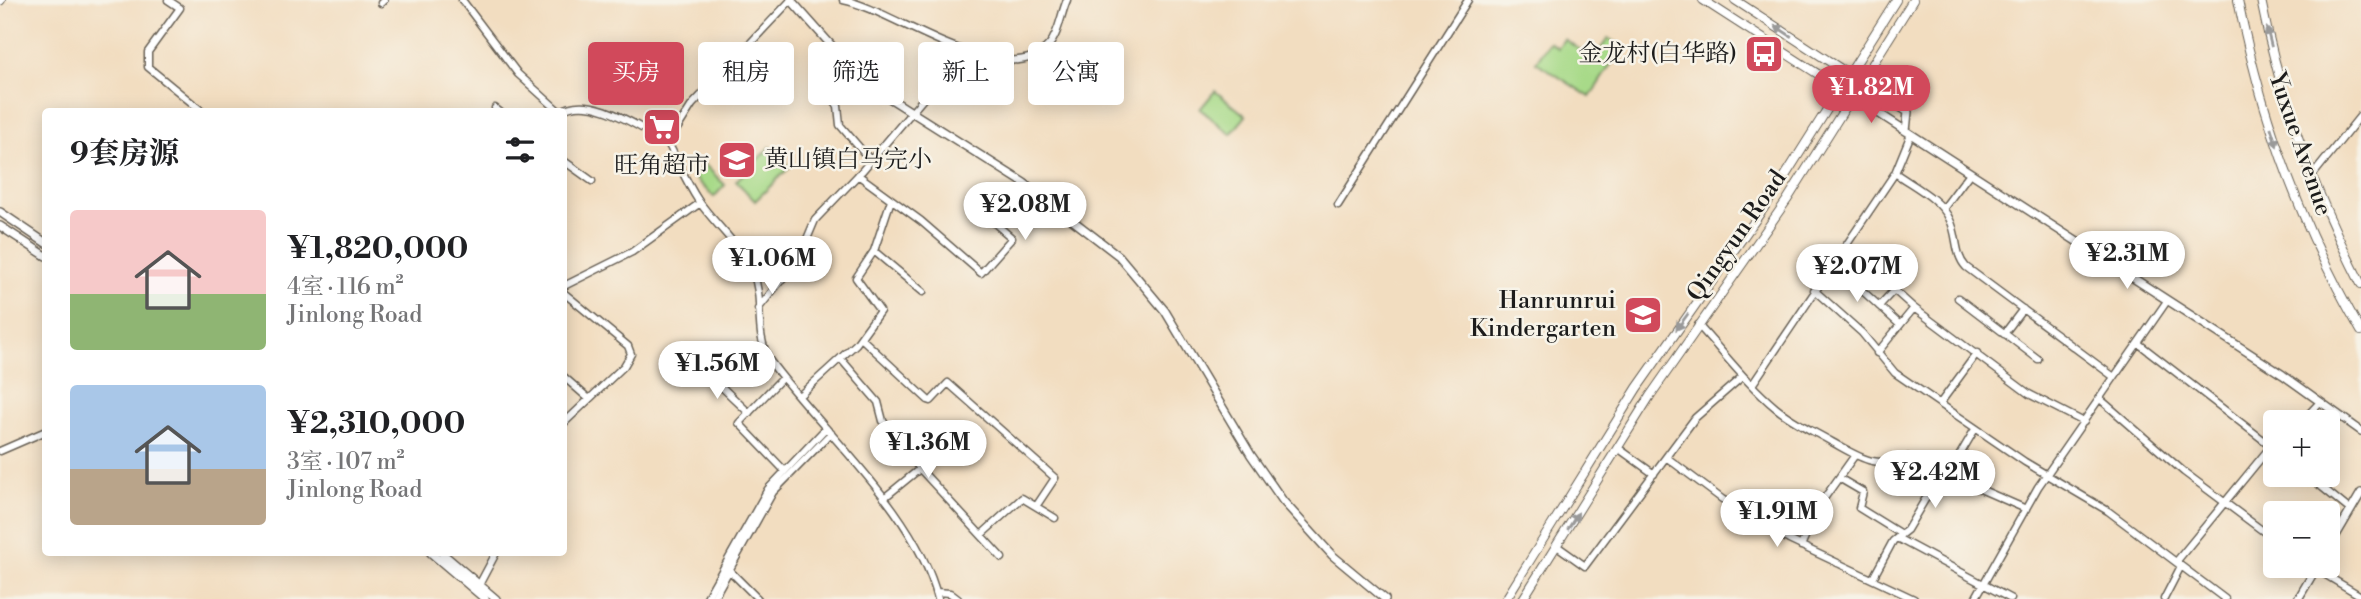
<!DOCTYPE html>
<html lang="zh">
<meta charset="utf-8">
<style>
body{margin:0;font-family:"Libre Bodoni","Noto Serif SC",serif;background:#f6f6f6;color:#202124;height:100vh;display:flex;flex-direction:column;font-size:26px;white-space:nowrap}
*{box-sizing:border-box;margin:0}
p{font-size:23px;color:#757577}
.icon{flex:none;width:38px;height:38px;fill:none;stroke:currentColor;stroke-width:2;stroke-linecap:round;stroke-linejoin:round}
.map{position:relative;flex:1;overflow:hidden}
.sheet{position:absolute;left:42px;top:108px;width:525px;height:448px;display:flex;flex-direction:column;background:#fff;border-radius:7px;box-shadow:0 4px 18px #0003}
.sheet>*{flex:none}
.banner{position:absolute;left:588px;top:42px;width:665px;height:63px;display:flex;gap:14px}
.buttons{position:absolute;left:2263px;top:410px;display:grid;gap:14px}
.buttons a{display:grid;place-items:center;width:77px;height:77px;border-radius:7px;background:#fff;box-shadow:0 4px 18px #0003;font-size:35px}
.price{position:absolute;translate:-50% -60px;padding:0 16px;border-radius:24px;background:#fff;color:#222;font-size:23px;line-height:46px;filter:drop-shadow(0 2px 4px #0008)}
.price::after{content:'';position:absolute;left:50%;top:42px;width:21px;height:16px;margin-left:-10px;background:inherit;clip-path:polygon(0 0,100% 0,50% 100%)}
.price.current{background:#d1495b;color:#fff}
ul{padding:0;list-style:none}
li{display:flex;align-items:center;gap:21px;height:175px;padding:0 28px}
li span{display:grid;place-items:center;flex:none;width:196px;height:140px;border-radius:7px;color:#555}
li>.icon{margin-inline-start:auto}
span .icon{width:84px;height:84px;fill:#fffc;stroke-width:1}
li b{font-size:30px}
h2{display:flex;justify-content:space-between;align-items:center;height:84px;padding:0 28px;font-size:30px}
.chip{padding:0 24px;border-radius:7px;background:#fff;box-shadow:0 4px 18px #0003;font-size:24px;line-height:63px}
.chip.current{background:#d1495b;color:#fff}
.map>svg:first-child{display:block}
.green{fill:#a8da89;stroke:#627b52;stroke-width:2}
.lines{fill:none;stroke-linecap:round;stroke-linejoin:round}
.minor-casing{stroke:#676055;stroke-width:9}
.tertiary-casing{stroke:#676055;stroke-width:10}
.secondary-casing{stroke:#676055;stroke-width:10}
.minor{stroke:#fff;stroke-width:6}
.tertiary{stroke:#fff;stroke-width:7}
.secondary{stroke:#fff;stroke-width:8}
.oneway{fill:#999}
.labels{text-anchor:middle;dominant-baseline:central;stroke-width:5;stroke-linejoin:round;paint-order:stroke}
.poi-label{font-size:24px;fill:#1c1c1c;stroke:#f7f3e8;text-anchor:end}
.street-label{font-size:24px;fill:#1c1c1c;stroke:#f7f3e8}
</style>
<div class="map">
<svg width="2361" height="599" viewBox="0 0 2361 599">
<rect width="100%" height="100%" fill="#f7f3e8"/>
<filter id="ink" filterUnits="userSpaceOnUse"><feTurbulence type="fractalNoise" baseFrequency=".0143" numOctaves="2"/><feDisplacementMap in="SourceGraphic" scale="14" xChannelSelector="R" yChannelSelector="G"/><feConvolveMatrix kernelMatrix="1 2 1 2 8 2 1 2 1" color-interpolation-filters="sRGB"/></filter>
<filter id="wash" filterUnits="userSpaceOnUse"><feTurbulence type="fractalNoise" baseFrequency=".00686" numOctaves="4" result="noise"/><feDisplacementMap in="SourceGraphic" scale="28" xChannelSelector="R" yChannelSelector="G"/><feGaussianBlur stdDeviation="1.57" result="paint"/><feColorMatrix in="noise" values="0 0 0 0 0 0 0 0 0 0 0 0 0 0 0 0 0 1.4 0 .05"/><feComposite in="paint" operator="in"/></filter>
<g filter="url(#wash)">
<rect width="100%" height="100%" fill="#f2ddc0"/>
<path class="green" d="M1608 38 1622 47 1590 97 1536 62 1549 42 1558 48 1564 39 1594 59Z
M1215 91 1246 116 1231 134 1200 109Z
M770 147 790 167 755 201 736 181Z
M704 164 725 185 714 197 692 176Z"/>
</g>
<g filter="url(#ink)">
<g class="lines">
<g class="minor-casing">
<path id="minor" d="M168 0 180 8 148 52V67L203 112
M462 0 518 74 560 112
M791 0 692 105 668 143C678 161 686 182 698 200 715 225 740 244 753 273 765 301 753 332 770 361 822 432 917 512 938 599
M843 0C893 9 1005 95 1049 45 1059 34 1061 13 1067 0
M381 3 384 0
M852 71 831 96 838 106 840 125 871 161
M495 108 500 112
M560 112C589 91 640 128 668 143
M564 161 592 181
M1895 173C1913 186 1941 199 1950 220 1958 235 1954 254 1966 267L2114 377
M858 175 921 221 981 273 1012 238 984 214
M2312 176 2361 115
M1338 205 1468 0
M1943 209 1970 173
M874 251 923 292
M1832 263 1900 325
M564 286 632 252 700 203
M1814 290 1862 333 1895 373 2025 462 2108 511 2225 599
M564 293 628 346 631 354 624 366 564 423
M1958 298 2038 359
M1879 306 1894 290 1914 308
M758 309 799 258 815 220 862 171 934 86 957 49
M1698 325C1724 353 1747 384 1776 408 1793 422 1813 431 1832 442 1861 458 1875 469 1908 457L1936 481
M2004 334 2023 309
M861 338 928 400 931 401 948 383 1055 478 1037 505
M2138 343 2275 449
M1877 353 1914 308 2029 394 2084 422
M841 359 878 402 883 421 920 469 1002 558
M703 369 749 413
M564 377 588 398
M782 378 739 423 784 470
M1752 385 1895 173 1911 134
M799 396 856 344 880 311 856 278 874 251 891 200
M2100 399 2184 472 2275 540
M1941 402 1977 353
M2301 422 2320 402
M1618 448 1654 474
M0 451 46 431
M1666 457 1722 499 1789 540 1914 599
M2306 474 2350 510
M1948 475 2026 509
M1839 478 1863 492 1859 508 1901 534
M884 498 955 440
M981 535 1022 498 1055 518
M1897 538 2011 599
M1557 546 1585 566 1695 418 1743 376
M1801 546 1818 507 1855 455
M2176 562 2271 446
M2309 565 2361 596
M730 571 758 599
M1873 578 1893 541 1907 530 1936 481 1948 475 1975 429
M479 585 496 553
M936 592 950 593 958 599
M706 599 768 489 826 428
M713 599 773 492 831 433
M1975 599 2038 487 2167 301
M2164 599 2181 566"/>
</g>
<g class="tertiary-casing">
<path id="tertiary" d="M791 0 864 82 1024 183 1119 256 1165 311 1251 455 1283 501 1332 555 1385 599
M1861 82 1908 112 1906 131
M1852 96 2283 375 2361 431
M0 212 46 243
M0 226 46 256
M2328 549 2361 493
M431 553 485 599
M442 553 496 599
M2298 599 2318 565"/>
</g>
<g class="secondary-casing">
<path id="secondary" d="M1703 0 1852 96
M1735 0 1861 82
M2238 0C2261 116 2302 229 2361 331
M2261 0C2280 99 2315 194 2361 284
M0 1 1 0
M1506 599 1637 388 1775 192 1896 0
M1523 599 1650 396 1787 200 1913 0"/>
</g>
<use href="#minor" class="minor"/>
<use href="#tertiary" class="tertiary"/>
<use href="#secondary" class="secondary"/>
</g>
<defs><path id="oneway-solid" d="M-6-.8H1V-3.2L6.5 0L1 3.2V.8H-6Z" transform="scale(1.75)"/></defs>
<g class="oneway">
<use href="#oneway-solid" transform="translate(1783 31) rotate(-147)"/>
<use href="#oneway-solid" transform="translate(2269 37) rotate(-104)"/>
<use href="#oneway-solid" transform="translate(2274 137) rotate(72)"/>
<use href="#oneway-solid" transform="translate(1682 322) rotate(126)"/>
<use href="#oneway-solid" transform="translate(1573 521) rotate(-58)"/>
</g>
</g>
<defs>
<g id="bus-square" transform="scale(2.0125)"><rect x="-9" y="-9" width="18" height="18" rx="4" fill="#d1495b" stroke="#f7f3e8"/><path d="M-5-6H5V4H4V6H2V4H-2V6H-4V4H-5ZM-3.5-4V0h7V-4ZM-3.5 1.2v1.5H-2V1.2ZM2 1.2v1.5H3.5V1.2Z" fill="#fff"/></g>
<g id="supermarket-square" transform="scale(2.0125)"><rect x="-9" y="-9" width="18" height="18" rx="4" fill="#d1495b" stroke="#f7f3e8"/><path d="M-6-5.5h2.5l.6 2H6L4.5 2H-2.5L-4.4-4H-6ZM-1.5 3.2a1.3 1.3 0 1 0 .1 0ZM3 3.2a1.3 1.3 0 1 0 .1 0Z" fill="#fff"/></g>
<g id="school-square" transform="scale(2.0125)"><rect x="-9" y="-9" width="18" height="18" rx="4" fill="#d1495b" stroke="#f7f3e8"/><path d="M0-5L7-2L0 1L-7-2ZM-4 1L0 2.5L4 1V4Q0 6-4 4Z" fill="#fff"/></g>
</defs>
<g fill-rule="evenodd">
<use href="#bus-square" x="1764" y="54"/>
<use href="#supermarket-square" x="662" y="127"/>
<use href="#school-square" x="737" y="160"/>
<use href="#school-square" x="1643" y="315"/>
</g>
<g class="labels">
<g class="poi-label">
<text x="1737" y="54">金龙村(白华路)</text>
<text x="764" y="160" text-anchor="start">黄山镇白马完小</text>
<text x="662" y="166" text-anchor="middle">旺角超市</text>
<text x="1616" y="301">Hanrunrui<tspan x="1616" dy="28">Kindergarten</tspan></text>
</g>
<g class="street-label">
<text transform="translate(2300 144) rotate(71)">Yuxue Avenue</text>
<text transform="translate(1737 236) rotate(-55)">Qingyun Road</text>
</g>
</g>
</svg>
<div class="buttons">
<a>+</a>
<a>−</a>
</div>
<b class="price current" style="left:1871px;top:125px">¥1.82M</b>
<b class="price" style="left:1025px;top:242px">¥2.08M</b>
<b class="price" style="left:2127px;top:291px">¥2.31M</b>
<b class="price" style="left:772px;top:296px">¥1.06M</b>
<b class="price" style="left:1857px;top:304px">¥2.07M</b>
<b class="price" style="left:717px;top:401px">¥1.56M</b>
<b class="price" style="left:928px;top:480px">¥1.36M</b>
<b class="price" style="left:1935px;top:510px">¥2.42M</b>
<b class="price" style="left:1777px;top:549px">¥1.91M</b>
<div class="banner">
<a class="chip current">买房</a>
<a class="chip">租房</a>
<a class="chip">筛选</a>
<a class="chip">新上</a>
<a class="chip">公寓</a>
</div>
<section class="sheet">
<h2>9套房源<svg class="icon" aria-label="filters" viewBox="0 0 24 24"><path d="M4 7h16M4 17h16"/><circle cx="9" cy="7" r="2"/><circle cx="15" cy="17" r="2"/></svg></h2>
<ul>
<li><span style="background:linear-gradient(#f6c9c9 60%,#8fb573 0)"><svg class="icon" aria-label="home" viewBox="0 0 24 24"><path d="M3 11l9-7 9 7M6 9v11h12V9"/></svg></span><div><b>¥1,820,000</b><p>4室 · 116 m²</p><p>Jinlong Road</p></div></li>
<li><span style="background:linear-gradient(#a9c7e8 60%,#b9a48a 0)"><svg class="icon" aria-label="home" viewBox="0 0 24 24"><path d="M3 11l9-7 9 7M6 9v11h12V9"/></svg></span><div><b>¥2,310,000</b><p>3室 · 107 m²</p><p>Jinlong Road</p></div></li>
</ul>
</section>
</div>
